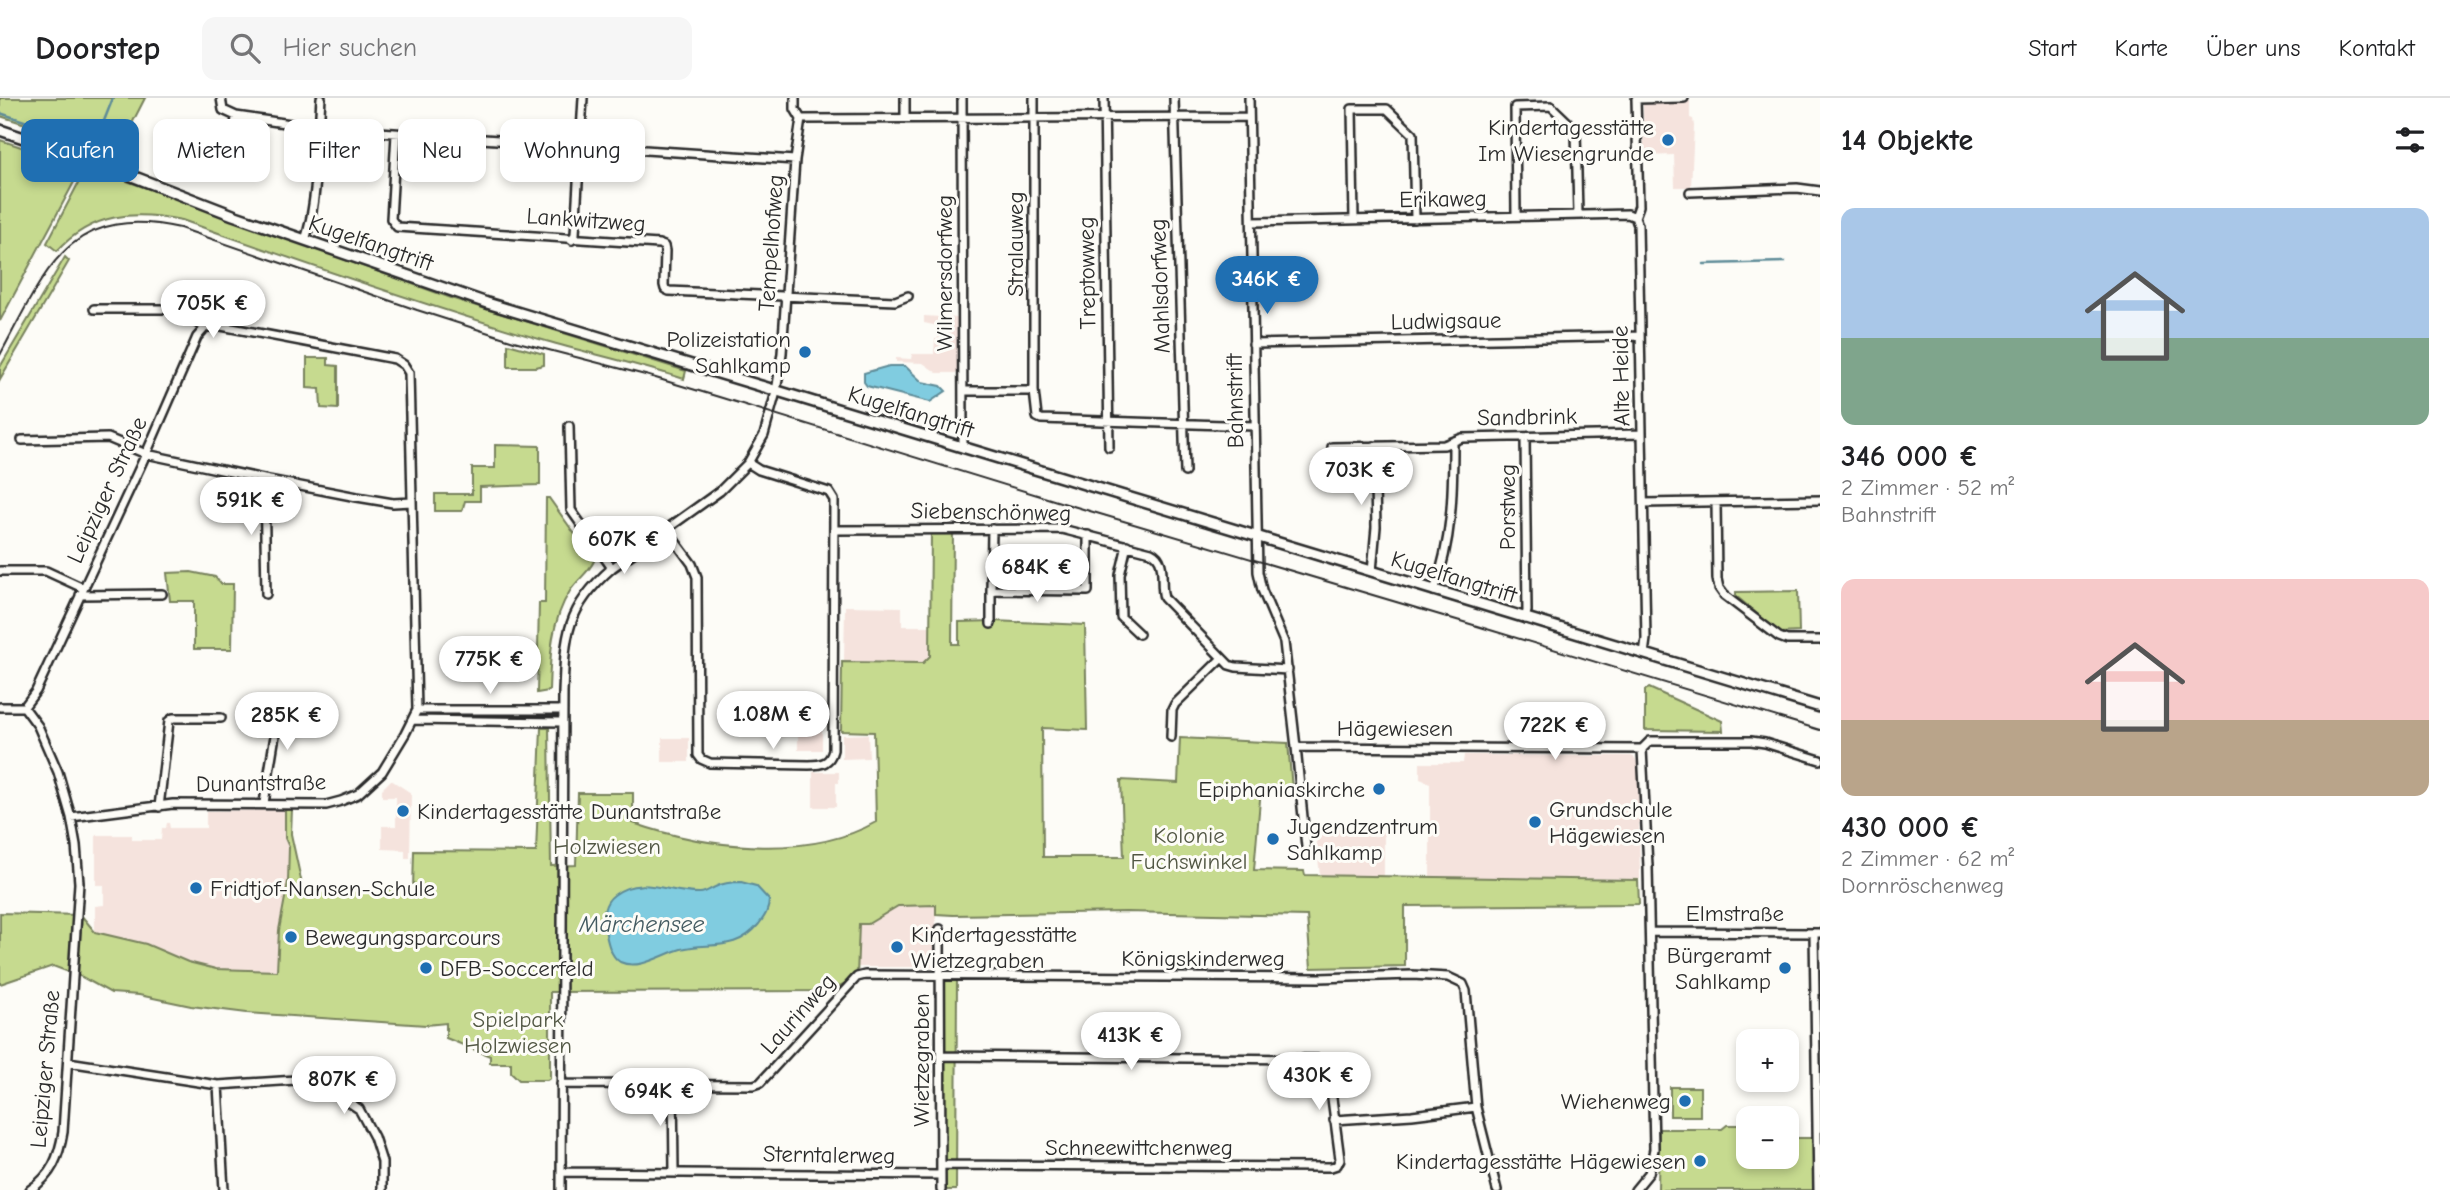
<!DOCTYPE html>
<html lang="de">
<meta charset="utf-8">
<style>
body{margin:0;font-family:"Comic Neue",sans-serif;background:#f6f6f6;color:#202124;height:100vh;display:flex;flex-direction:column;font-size:26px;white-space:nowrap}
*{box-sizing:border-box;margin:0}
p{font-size:23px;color:#757577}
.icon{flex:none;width:38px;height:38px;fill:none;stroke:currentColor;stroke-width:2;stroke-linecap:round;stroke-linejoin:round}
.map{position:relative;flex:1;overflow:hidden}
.panel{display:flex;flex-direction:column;background:#fff;width:630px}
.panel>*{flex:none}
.banner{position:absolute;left:21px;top:21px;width:665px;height:63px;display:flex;gap:14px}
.fabs{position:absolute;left:1736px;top:931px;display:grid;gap:14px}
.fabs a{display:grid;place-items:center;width:63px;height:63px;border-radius:14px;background:#fff;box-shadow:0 4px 10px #0003;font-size:35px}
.price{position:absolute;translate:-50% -60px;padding:0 16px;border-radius:24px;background:#fff;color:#222;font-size:23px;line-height:46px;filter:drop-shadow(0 2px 4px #0008)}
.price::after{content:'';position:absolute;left:50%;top:42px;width:21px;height:16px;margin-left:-10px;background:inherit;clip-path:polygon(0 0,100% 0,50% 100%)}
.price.current{background:#1f6fb2;color:#fff}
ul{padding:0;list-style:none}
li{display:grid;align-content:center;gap:14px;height:371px;padding:0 21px}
li span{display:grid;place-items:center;height:217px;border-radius:14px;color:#555}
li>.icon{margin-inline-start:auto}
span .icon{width:126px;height:126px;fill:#fffc;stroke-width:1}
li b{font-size:30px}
h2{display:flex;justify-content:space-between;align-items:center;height:84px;padding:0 21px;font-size:30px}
.chip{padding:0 24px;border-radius:14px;background:#fff;box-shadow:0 4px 10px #0003;font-size:24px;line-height:63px}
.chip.current{background:#1f6fb2;color:#fff}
header{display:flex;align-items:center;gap:42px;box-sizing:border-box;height:98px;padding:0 35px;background:#fff;border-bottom:2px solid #e0e0e0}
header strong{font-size:33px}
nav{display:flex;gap:38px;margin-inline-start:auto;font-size:24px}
.search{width:490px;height:63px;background:#f6f6f6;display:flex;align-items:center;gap:18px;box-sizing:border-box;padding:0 24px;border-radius:14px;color:#757577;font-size:26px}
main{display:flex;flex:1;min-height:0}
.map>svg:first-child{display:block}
.built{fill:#f5e3dd}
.green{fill:#c6da8f;stroke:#78825d;stroke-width:2}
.water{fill:#80cce0;stroke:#5e8c98;stroke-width:2}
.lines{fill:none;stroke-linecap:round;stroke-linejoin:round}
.stream{stroke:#5e8c98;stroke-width:2.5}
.minor-casing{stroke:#2b2b2b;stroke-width:12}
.tertiary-casing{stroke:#2b2b2b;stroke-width:14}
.minor{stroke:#fdfcf7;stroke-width:7}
.tertiary{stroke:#fdfcf7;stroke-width:9}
.tram{stroke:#2b2b2b;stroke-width:2}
.poi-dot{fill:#1f6fb2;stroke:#fdfcf7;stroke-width:2.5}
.labels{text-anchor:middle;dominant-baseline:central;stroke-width:6;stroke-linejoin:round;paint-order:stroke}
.poi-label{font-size:23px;fill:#2b2b2b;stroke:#fdfcf7;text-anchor:start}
.street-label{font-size:23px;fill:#2b2b2b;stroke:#fdfcf7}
.park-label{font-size:23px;fill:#525744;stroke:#fdfcf7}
.water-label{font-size:24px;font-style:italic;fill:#445b61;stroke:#fdfcf7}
</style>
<header>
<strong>Doorstep</strong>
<div class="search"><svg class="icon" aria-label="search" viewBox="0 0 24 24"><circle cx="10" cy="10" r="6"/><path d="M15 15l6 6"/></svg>Hier suchen</div>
<nav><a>Start</a><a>Karte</a><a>Über uns</a><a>Kontakt</a></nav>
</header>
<main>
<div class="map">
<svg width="1820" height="1092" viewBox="0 0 1820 1092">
<rect width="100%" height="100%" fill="#fdfcf7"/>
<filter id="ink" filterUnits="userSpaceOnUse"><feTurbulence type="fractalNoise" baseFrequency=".0143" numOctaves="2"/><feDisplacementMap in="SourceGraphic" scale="14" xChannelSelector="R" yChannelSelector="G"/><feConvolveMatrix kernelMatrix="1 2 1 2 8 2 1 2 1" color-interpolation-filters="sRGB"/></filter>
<g filter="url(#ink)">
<path class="built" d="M1690 3V20L1693 21 1694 28 1691 89H1675L1674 57 1644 58 1643 7 1645 4Z
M924 218 958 220 957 275H937L923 265 896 264V260L911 261 912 256H934L935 241H938V228L924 225Z
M845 508 902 509V528H930V558L923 565 844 564Z
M798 607 822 608V652H798Z
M868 636 869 660 842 661V637Z
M662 640H689V664H662Z
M1464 657 1631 658 1635 660 1638 667 1640 781 1430 779V685L1420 681V665H1463Z
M813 674H839V685H836V709H813Z
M391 682 411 695 410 760H405V752L382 751V728H396V699H382V691Z
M285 712V740L289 749 288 784 279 832 277 873 216 871 188 864 146 846 95 834V808L104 807V787H96V737H132V742H161L162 730H166L167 725H169L170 730H206V713Z
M1314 728H1331L1332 732 1349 730 1350 736H1359V732H1367V738H1377V734H1384V778L1320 777Z
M936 807V869H858V826H868L898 808Z"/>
<path class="green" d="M0 0H145L117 55 0 18Z
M0 42 82 69 0 223Z
M99 73 454 201 686 273 684 281C638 266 592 256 546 243 423 207 302 165 182 122 133 112 92 115 57 153L47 145 80 82Z
M65 159 69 163 0 281V269Z
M508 246 544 256V267L536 269H508Z
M307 260H328V267L338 268V311L321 310 320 291 307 290Z
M495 347 540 348V387L480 389V403H465L462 413H435V396H472V370H495Z
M546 400H549L594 463C589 474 577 482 570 493 551 523 550 557 549 593L537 595 539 505H545Z
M931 431H953L952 546H959V524L994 523 1085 527 1087 632 1042 630 1043 759H1124L1121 682 1178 685 1180 640 1288 645 1292 691 1261 690 1254 772 1304 773 1305 777 1638 782 1639 806 1405 808V868L1311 870 1307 818 1126 814 953 817 936 816V807L898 808 868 826H859L857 879 830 893 550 894V980L547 982H519L511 974V965H490V958L446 940V925L426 927 247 915 191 908 139 897 111 895 82 879 53 868 0 886V815L81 817 95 834 146 846 188 864 216 871 277 873 279 832 288 784 289 749 285 740V712L292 711 291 736 303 791H413L414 753 536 754 541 630H549L551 768 576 767 578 695H633V725C705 750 807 763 876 724L874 634 841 633 842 564 923 565 930 558Z
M191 474 215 479 221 486H233L232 551H194V503H170L167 475Z
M1798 493 1799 534 1780 535 1736 498V494Z
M1649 590 1722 623 1723 633 1645 632V592Z
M940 878H957L956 1092H941Z
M1670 989H1700V1018H1670Z
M1727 1027H1748V1059H1787V1040H1817L1818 1092H1658L1659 1031H1722Z"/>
<path class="water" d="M889 268H905L922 284 941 288 946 293 930 304 867 288 864 284V275Z
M741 784 756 788 769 802C769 812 765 818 759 826 736 854 711 844 681 851 663 856 639 873 620 864 610 858 607 842 605 831 602 819 603 805 614 797 640 776 671 796 700 795 706 795 710 791 715 789 723 785 732 784 741 784Z"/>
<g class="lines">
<path class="stream" d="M0 15 73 39 86 40 93 38
M93 44V38L102 28 113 0
M1704 166 1785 164"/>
<g class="minor-casing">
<path id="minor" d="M221 0 223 12 236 18 319 30 795 62
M905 0V20
M962 0 963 350
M1034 0V293
M1104 0 1109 349
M1174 0 1185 374
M1249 0 1258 474 1262 492 1284 544 1296 649 1642 651 1648 768 1654 1051 1649 1075 1635 1092
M801 21 1249 19
M396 36 391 121 397 129 659 146 664 148 665 153 664 187 665 191 669 193 895 203 908 198
M233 54 236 18
M1690 94 1797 90 1820 93
M1516 118 1515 9 1551 8 1576 32 1578 117
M1354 122 1352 11H1387L1413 36 1415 121
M1252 124 1628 116 1635 119
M305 142C318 105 318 41 321 0
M572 142 575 136 583 0
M94 211H177L205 230
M1253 246 1639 238
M964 293H1034L1037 319 1041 321 1254 328
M569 328 571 412 612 470
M22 342 108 340 146 356 264 381 357 399 393 405 412 404
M1332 349 1444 347 1462 340 1641 336
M264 381 266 496
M1716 404 1717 481 1719 490 1724 497 1779 539 1787 542H1820
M1644 405 1820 402
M666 431 692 466 697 479 698 657 701 661 710 665 809 667C822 667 830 665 833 652L834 402 829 394 759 372 748 365
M992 431 991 492 1088 493V437
M834 432 1062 431 1151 454C1168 462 1159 485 1164 500L1229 567 1236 569 1288 572
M1127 447 1120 477 1121 519 1139 536
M0 473H46L83 490
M1372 473 1376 429 1374 348
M1434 493C1452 443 1453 396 1453 344
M80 497 162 496
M1525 521 1527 513 1525 340
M991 526V492
M1644 556 1646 541 1638 127 1635 119 1639 108 1636 1 1684 0
M0 609H24
M417 612H563
M413 622 563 624
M1171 639 1172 612 1175 606 1222 560
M1296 649 1307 759
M1642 651 1650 643H1751L1765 645 1820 662
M264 705 278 619 284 617H322
M159 709 169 623 173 620H221
M940 831 941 1092
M1650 834 1820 835
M1814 835 1818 1092
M940 958 1321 961 1326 963 1328 970 1340 1061 1337 1067 1331 1069 941 1067
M68 964 218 987 296 982 326 989 359 1011 374 1039 382 1064V1092
M561 986 754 987 760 985 857 879 865 877 1319 880 1412 877 1448 879 1463 886 1466 893 1476 1009 1497 1092
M673 986 674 1074
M218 987 224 1092
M1334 1022 1412 1017 1476 1009
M561 1074 941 1077
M30 1092C52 1077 59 1059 63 1034L79 785 76 747 71 719 58 674 38 628 24 609 36 593 146 356 197 239 205 230 216 227 395 261 404 267 409 275 417 612 405 636 382 674 358 696 341 703 326 707 173 706 71 719
M561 1092 563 595C565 537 566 510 612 470L720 393 748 365 764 337 776 294 782 255 795 62 801 21 795 11V0"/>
</g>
<g class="tertiary-casing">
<path id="tertiary" d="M0 32 101 66 233 117 487 205 1820 609"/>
</g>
<use href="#minor" class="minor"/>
<use href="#tertiary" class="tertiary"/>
<path class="tram" d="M0 257C45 174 67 105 180 130L417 212 514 243 649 278 719 299 1073 408 1477 528 1820 632"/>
</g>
</g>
<g class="poi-dot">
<circle cx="1668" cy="42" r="7"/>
<circle cx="805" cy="254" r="7"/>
<circle cx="1379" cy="691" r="7"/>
<circle cx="403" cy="713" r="7"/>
<circle cx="1535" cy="724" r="7"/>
<circle cx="1273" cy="741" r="7"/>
<circle cx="196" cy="790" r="7"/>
<circle cx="291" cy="839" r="7"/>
<circle cx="897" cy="849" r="7"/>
<circle cx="426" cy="870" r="7"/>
<circle cx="1785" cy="870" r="7"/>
<circle cx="1685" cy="1003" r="7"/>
<circle cx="1700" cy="1063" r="7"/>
</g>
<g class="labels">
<g class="poi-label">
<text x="1654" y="29" text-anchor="end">Kindertagesstätte<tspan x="1654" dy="26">Im Wiesengrunde</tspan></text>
<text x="791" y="241" text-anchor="end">Polizeistation<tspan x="791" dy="26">Sahlkamp</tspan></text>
<text x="1365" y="691" text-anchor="end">Epiphaniaskirche</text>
<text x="1549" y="711">Grundschule<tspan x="1549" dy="26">Hägewiesen</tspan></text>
<text x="417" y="713">Kindertagesstätte Dunantstraße</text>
<text x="1287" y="728">Jugendzentrum<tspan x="1287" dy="26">Sahlkamp</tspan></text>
<text x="210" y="790">Fridtjof-Nansen-Schule</text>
<text x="911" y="836">Kindertagesstätte<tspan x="911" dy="26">Wietzegraben</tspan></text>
<text x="305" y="839">Bewegungsparcours</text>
<text x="1771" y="857" text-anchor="end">Bürgeramt<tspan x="1771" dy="26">Sahlkamp</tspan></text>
<text x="440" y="870">DFB-Soccerfeld</text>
<text x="1671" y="1003" text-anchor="end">Wiehenweg</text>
<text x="1686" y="1063" text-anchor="end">Kindertagesstätte Hägewiesen</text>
</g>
<g class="street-label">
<text transform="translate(1443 101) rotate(-1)">Erikaweg</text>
<text transform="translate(586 122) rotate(4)">Lankwitzweg</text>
<text transform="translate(371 145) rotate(19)">Kugelfangtrift</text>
<text transform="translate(771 145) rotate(-86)">Tempelhofweg</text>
<text transform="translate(1015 146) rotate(-90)">Stralauweg</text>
<text transform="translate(944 175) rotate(-90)">Wilmersdorfweg</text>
<text transform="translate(1087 175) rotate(-91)">Treptowweg</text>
<text transform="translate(1160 188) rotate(-92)">Mahlsdorfweg</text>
<text transform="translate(1446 223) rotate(-1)">Ludwigsaue</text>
<text transform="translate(1621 278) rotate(-91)">Alte Heide</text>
<text transform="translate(1235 303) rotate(-91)">Bahnstrift</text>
<text transform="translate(911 314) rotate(17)">Kugelfangtrift</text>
<text transform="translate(1527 319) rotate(-1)">Sandbrink</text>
<text transform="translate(107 392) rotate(-65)">Leipziger Straße</text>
<text transform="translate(1507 409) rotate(-90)">Porstweg</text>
<text transform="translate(991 414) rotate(1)">Siebenschönweg</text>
<text transform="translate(1454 479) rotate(17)">Kugelfangtrift</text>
<text x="1395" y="630">Hägewiesen</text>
<text transform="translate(261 685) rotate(-1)">Dunantstraße</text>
<text x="1735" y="815">Elmstraße</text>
<text x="1203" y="860">Königskinderweg</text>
<text transform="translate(798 916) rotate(-48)">Laurinweg</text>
<text transform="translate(921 962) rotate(-90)">Wietzegraben</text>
<text transform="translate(45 971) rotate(-85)">Leipziger Straße</text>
<text x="1139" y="1049">Schneewittchenweg</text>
<text transform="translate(829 1057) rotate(1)">Sterntalerweg</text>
</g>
<g class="park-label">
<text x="1189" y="737">Kolonie<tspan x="1189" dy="26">Fuchswinkel</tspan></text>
<text x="607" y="748">Holzwiesen</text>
<text x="518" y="921">Spielpark<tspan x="518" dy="26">Holzwiesen</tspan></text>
</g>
<g class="water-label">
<text x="642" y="826">Märchensee</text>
</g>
</g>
</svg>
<div class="fabs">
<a>+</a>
<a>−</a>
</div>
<b class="price current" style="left:1267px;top:218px">346K €</b>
<b class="price" style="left:213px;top:242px">705K €</b>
<b class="price" style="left:1361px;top:409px">703K €</b>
<b class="price" style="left:251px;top:439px">591K €</b>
<b class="price" style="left:624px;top:478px">607K €</b>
<b class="price" style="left:1037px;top:506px">684K €</b>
<b class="price" style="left:490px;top:598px">775K €</b>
<b class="price" style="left:773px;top:653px">1.08M €</b>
<b class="price" style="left:287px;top:654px">285K €</b>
<b class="price" style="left:1555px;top:664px">722K €</b>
<b class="price" style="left:1131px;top:974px">413K €</b>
<b class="price" style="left:1319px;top:1014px">430K €</b>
<b class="price" style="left:344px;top:1018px">807K €</b>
<b class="price" style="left:660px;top:1030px">694K €</b>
<div class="banner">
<a class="chip current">Kaufen</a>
<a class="chip">Mieten</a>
<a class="chip">Filter</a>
<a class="chip">Neu</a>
<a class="chip">Wohnung</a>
</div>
</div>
<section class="panel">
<h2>14 Objekte<svg class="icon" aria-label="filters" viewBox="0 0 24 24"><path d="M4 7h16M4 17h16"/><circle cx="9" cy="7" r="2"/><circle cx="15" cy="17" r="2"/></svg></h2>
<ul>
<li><span style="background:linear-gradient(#a9c7e8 60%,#7fa58c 0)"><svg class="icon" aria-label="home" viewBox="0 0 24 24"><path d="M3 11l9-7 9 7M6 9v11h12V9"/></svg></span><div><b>346 000 €</b><p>2 Zimmer · 52 m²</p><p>Bahnstrift</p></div></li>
<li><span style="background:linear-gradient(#f6c9c9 65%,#b9a48a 0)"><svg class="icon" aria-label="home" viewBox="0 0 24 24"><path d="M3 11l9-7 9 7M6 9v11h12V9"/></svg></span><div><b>430 000 €</b><p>2 Zimmer · 62 m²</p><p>Dornröschenweg</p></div></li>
</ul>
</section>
</main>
